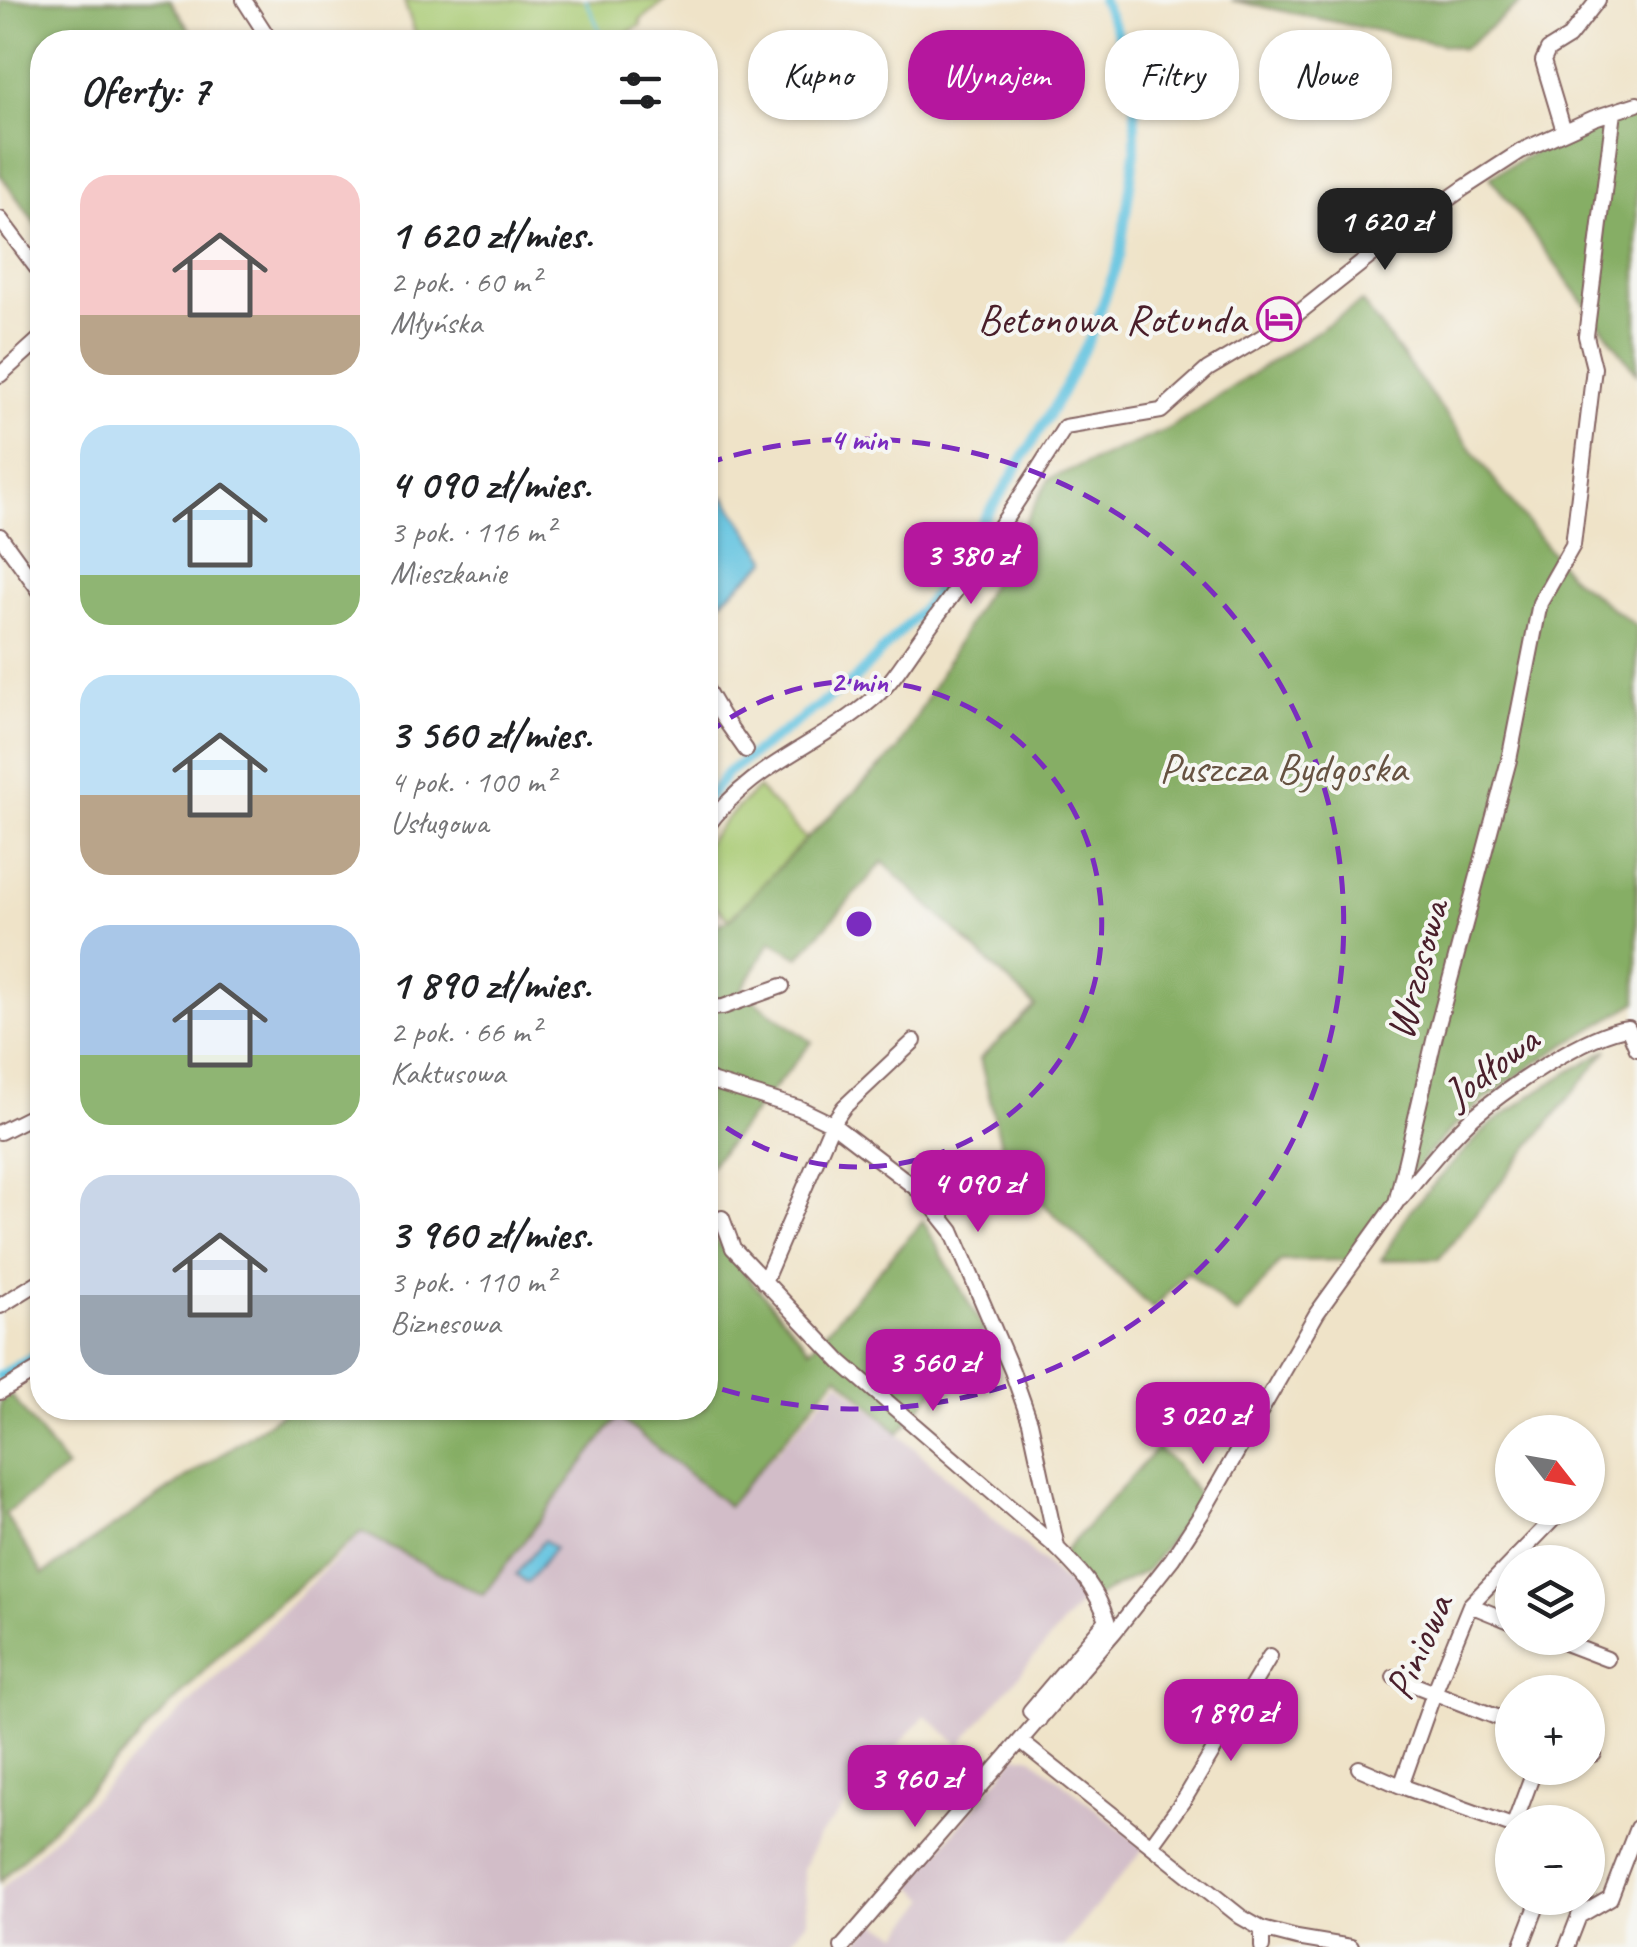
<!DOCTYPE html>
<html lang="pl">
<meta charset="utf-8">
<style>
body{margin:0;font-family:Caveat,sans-serif;background:#f6f6f6;color:#202124;height:100vh;display:flex;flex-direction:column;font-size:38px;white-space:nowrap}
*{box-sizing:border-box;margin:0}
p{font-size:32px;color:#757577}
.icon{flex:none;width:55px;height:55px;fill:none;stroke:currentColor;stroke-width:2;stroke-linecap:round;stroke-linejoin:round}
.map{position:relative;flex:1;overflow:hidden}
.panel{position:absolute;left:30px;top:30px;width:688px;height:1390px;display:flex;flex-direction:column;background:#fff;border-radius:40px;box-shadow:0 2px 8px #0004}
.panel>*{flex:none}
.hud{position:absolute;left:748px;top:30px;width:738px;height:90px;display:flex;gap:20px}
.needle{width:65px;rotate:121deg}
.tools{position:absolute;left:1495px;top:1415px;display:grid;gap:20px}
.tools a{display:grid;place-items:center;width:110px;height:110px;border-radius:50%;background:#fff;box-shadow:0 2px 8px #0004;font-size:50px}
.price{position:absolute;translate:-50% -85px;padding:0 22px;border-radius:20px;background:#b5179e;color:#fff;font-size:32px;line-height:65px;filter:drop-shadow(0 2px 5px #0008)}
.price::after{content:'';position:absolute;left:50%;top:60px;width:30px;height:22px;margin-left:-15px;background:inherit;clip-path:polygon(0 0,100% 0,50% 100%)}
.price.selected{background:#222;color:#fff}
ul{padding:0;list-style:none}
li{display:flex;align-items:center;gap:30px;height:250px;padding:0 50px}
li span{display:grid;place-items:center;flex:none;width:280px;height:200px;border-radius:30px;color:#555}
li>.icon{margin-inline-start:auto}
span .icon{width:120px;height:120px;fill:#fffc;stroke-width:1}
li b{font-size:42px}
h2{display:flex;justify-content:space-between;align-items:center;height:120px;padding:0 50px;font-size:42px}
.tag{padding:0 35px;border-radius:40px;background:#fff;box-shadow:0 2px 8px #0004;font-size:35px;line-height:90px}
.tag.selected{background:#b5179e;color:#fff}
.map>svg:first-child{display:block}
.industrial{fill:#d2bdc8}
.green{fill:#a9ca73;stroke:#7a744f;stroke-width:2.5}
.forest{fill:#86ae65;stroke:#686648;stroke-width:2.5}
.water{fill:#62c3e0;stroke:#567186;stroke-width:2.5}
.lines{fill:none;stroke-linecap:round;stroke-linejoin:round}
.stream{stroke:#62c3e0;stroke-width:2.5}
.canal{stroke:#62c3e0;stroke-width:10}
.minor-casing{stroke:#846462;stroke-width:18}
.minor{stroke:#fff;stroke-width:14}
.ring{fill:none;stroke:#7b2cbf;stroke-width:5;stroke-dasharray:18 12}
.labels{text-anchor:middle;dominant-baseline:central;stroke-width:8;stroke-linejoin:round;paint-order:stroke}
.poi-label{font-size:42px;fill:#4a1f2b;stroke:#f6f6f2;text-anchor:end}
.park-label{font-size:42px;fill:#665241;stroke:#f6f6f2}
.street-label{font-size:42px;fill:#4a1f2b;stroke:#f6f6f2}
.centre{fill:#7b2cbf;stroke:#f6f6f2;stroke-width:5}
.ring-label{font-size:30px;text-anchor:middle;font-weight:bold;fill:#7b2cbf;stroke:#f6f6f2;stroke-width:8;stroke-linejoin:round;paint-order:stroke}
</style>
<div class="map">
<svg width="1637" height="1947" viewBox="0 0 1637 1947">
<rect width="100%" height="100%" fill="#f6f6f2"/>
<filter id="ink" filterUnits="userSpaceOnUse"><feTurbulence type="fractalNoise" baseFrequency=".01" numOctaves="2"/><feDisplacementMap in="SourceGraphic" scale="20" xChannelSelector="R" yChannelSelector="G"/><feConvolveMatrix kernelMatrix="1 2 1 2 8 2 1 2 1" color-interpolation-filters="sRGB"/></filter>
<filter id="wash" filterUnits="userSpaceOnUse"><feTurbulence type="fractalNoise" baseFrequency=".0048" numOctaves="4" result="noise"/><feDisplacementMap in="SourceGraphic" scale="40" xChannelSelector="R" yChannelSelector="G"/><feGaussianBlur stdDeviation="2.25" result="paint"/><feColorMatrix in="noise" values="0 0 0 0 0 0 0 0 0 0 0 0 0 0 0 0 0 1.4 0 .05"/><feComposite in="paint" operator="in"/></filter>
<g filter="url(#wash)">
<rect width="100%" height="100%" fill="#efe3c8"/>
<path class="industrial" d="M839 1381 1084 1599 960 1745 925 1715 818 1837 803 1868 808 1920 785 1947H0V1890L363 1532 483 1594 618 1416 728 1506Z
M1016 1756H1030L1144 1848 1063 1947H853L875 1922 900 1934 928 1899 911 1885Z"/>
<path class="green" d="M404 0H666L640 21 641 25 611 42H418Z
M758 788 806 839 730 919 705 897V845L727 818Z"/>
<path class="forest" d="M0 0H170L198 42H42V233L0 174Z
M1231 0H1524L1463 49Z
M1637 109V374L1490 177 1594 118Z
M1362 302 1508 498 1571 577 1637 627V1002C1576 1039 1512 1073 1459 1122 1416 1162 1384 1212 1350 1260L1281 1261 1237 1315 1187 1272 1153 1309 1007 1169 980 1059 1035 1006 883 862 799 957 771 941 741 991 812 1042 705 1172V931L730 919 806 839 898 750 1049 479 1167 430Z
M1608 1049 1439 1259 1381 1260 1409 1212 1451 1165 1491 1124 1539 1090Z
M705 1219 712 1235 810 1349 923 1221 984 1330 899 1433 838 1375 728 1506 618 1417 483 1595 362 1532 231 1643 0 1882V1402L11 1395 67 1468 5 1514 43 1574 287 1410 286 1408H705Z
M1157 1448 1173 1462 1202 1499 1147 1570 1090 1600 1055 1562Z"/>
<path class="water" d="M725 497 768 560 705 615V513Z
M544 1540 554 1548 528 1582H526L516 1574Z"/>
<g class="lines">
<path class="stream" d="M586 0 605 42"/>
<path class="canal" d="M705 802 727 773 854 680 928 603 1003 491 1059 398 1092 334 1120 255 1135 152V85L1117 32 1102 0
M0 1376 42 1351"/>
</g>
</g>
<g filter="url(#ink)">
<g class="lines">
<g class="minor-casing">
<path id="minor" d="M244 0 271 42
M1564 131 1543 61 1548 50 1569 37 1598 0
M0 219 42 275
M0 375 42 337
M0 536 42 594
M705 687 722 716 746 750
M705 829C752 763 816 748 874 698 893 682 910 652 926 631 975 565 1021 498 1065 427L1161 411 1208 369 1287 322 1392 239 1464 188 1521 151 1594 118 1637 104
M705 1008 723 1007 782 986
M705 1077 714 1082 799 1108 832 1124 921 1192 952 1231 1012 1371 1030 1422 1057 1547
M0 1132 42 1111
M1400 1199C1423 1172 1446 1141 1473 1117 1506 1089 1586 1033 1628 1028L1637 1049
M722 1218 733 1248 841 1362 1057 1548C1082 1573 1095 1586 1107 1620L1030 1711 1039 1720
M764 1282 832 1124 844 1107 914 1041
M0 1306 42 1280
M0 1392 42 1367
M1470 1605 1512 1622
M1552 1638 1607 1659
M1394 1677 1512 1723
M1020 1741 1241 1917 1262 1929 1297 1938 1351 1947
M1588 1752 1594 1754
M1359 1768 1401 1786 1512 1826
M1401 1786 1434 1693 1470 1605 1564 1508
M1515 1822 1535 1768
M1151 1845 1185 1798 1270 1656
M1262 1929V1947
M842 1947 1115 1631 1172 1559 1202 1513 1317 1313 1396 1203 1435 1036 1509 760 1540 603 1573 545 1594 368 1586 336 1614 112
M1521 1947 1540 1898
M1567 1947 1579 1916 1610 1898 1637 1828"/>
</g>
<use href="#minor" class="minor"/>
</g>
</g>
<g class="ring">
<path d="M706 735A243 243 0 1 1 706 1113"/>
<path d="M705 464A485 485 0 1 1 705 1384"/>
</g>
<defs>
<g id="hotel-ring" transform="scale(2.25)"><circle r="9.5" fill="#f6f6f2" stroke="#b5179e" stroke-width="1.5"/><path d="M-6-4.5h1.5V1H6V5H4.5V3h-9V5H-6ZM-4 0a1.8 1.8 0 1 1 3.6 0ZM.5 0V-2.5h3Q6-2.5 6 0Z" fill="#b5179e"/></g>
</defs>
<g fill-rule="evenodd">
<use href="#hotel-ring" x="1279" y="319"/>
</g>
<g class="labels">
<g class="poi-label">
<text x="1246" y="319">Betonowa Rotunda</text>
</g>
<g class="park-label">
<text x="1283" y="768">Puszcza Bydgoska</text>
</g>
<g class="street-label">
<text transform="translate(1417 970) rotate(-75)">Wrzosowa</text>
<text transform="translate(1491 1067) rotate(-37)">Jodłowa</text>
<text transform="translate(1419 1647) rotate(-66)">Piniowa</text>
</g>
</g>
<circle cx="859" cy="924" r="15" class="centre"/>
<g class="ring-label">
<text x="859" y="450">4 min</text>
<text x="859" y="692">2 min</text>
</g>
</svg>
<div class="tools">
<a><svg class="needle" viewBox="-14 -14 28 28"><path d="M0-13l5 13h-10z" fill="#e53935"/><path d="M0 13l5-13h-10z" fill="#757577"/></svg></a>
<a><svg class="icon" aria-label="layers" viewBox="0 0 24 24"><path d="M12 4l9 5-9 5-9-5zM3 14l9 5 9-5"/></svg></a>
<a>+</a>
<a>−</a>
</div>
<b class="price selected" style="left:1385px;top:273px">1 620 zł</b>
<b class="price" style="left:971px;top:607px">3 380 zł</b>
<b class="price" style="left:978px;top:1235px">4 090 zł</b>
<b class="price" style="left:933px;top:1414px">3 560 zł</b>
<b class="price" style="left:1203px;top:1467px">3 020 zł</b>
<b class="price" style="left:1231px;top:1764px">1 890 zł</b>
<b class="price" style="left:915px;top:1830px">3 960 zł</b>
<div class="hud">
<a class="tag">Kupno</a>
<a class="tag selected">Wynajem</a>
<a class="tag">Filtry</a>
<a class="tag">Nowe</a>
</div>
<section class="panel">
<h2>Oferty: 7<svg class="icon" aria-label="filters" viewBox="0 0 24 24"><path d="M4 7h16M4 17h16"/><circle cx="9" cy="7" r="2"/><circle cx="15" cy="17" r="2"/></svg></h2>
<ul>
<li><span style="background:linear-gradient(#f6c9c9 70%,#b9a48a 0)"><svg class="icon" aria-label="home" viewBox="0 0 24 24"><path d="M3 11l9-7 9 7M6 9v11h12V9"/></svg></span><div><b>1 620 zł/mies.</b><p>2 pok. · 60 m²</p><p>Młyńska</p></div></li>
<li><span style="background:linear-gradient(#bfe0f5 75%,#8fb573 0)"><svg class="icon" aria-label="home" viewBox="0 0 24 24"><path d="M3 11l9-7 9 7M6 9v11h12V9"/></svg></span><div><b>4 090 zł/mies.</b><p>3 pok. · 116 m²</p><p>Mieszkanie</p></div></li>
<li><span style="background:linear-gradient(#bfe0f5 60%,#b9a48a 0)"><svg class="icon" aria-label="home" viewBox="0 0 24 24"><path d="M3 11l9-7 9 7M6 9v11h12V9"/></svg></span><div><b>3 560 zł/mies.</b><p>4 pok. · 100 m²</p><p>Usługowa</p></div></li>
<li><span style="background:linear-gradient(#a9c7e8 65%,#8fb573 0)"><svg class="icon" aria-label="home" viewBox="0 0 24 24"><path d="M3 11l9-7 9 7M6 9v11h12V9"/></svg></span><div><b>1 890 zł/mies.</b><p>2 pok. · 66 m²</p><p>Kaktusowa</p></div></li>
<li><span style="background:linear-gradient(#c9d6e8 60%,#9aa5b1 0)"><svg class="icon" aria-label="home" viewBox="0 0 24 24"><path d="M3 11l9-7 9 7M6 9v11h12V9"/></svg></span><div><b>3 960 zł/mies.</b><p>3 pok. · 110 m²</p><p>Biznesowa</p></div></li>
</ul>
</section>
</div>
